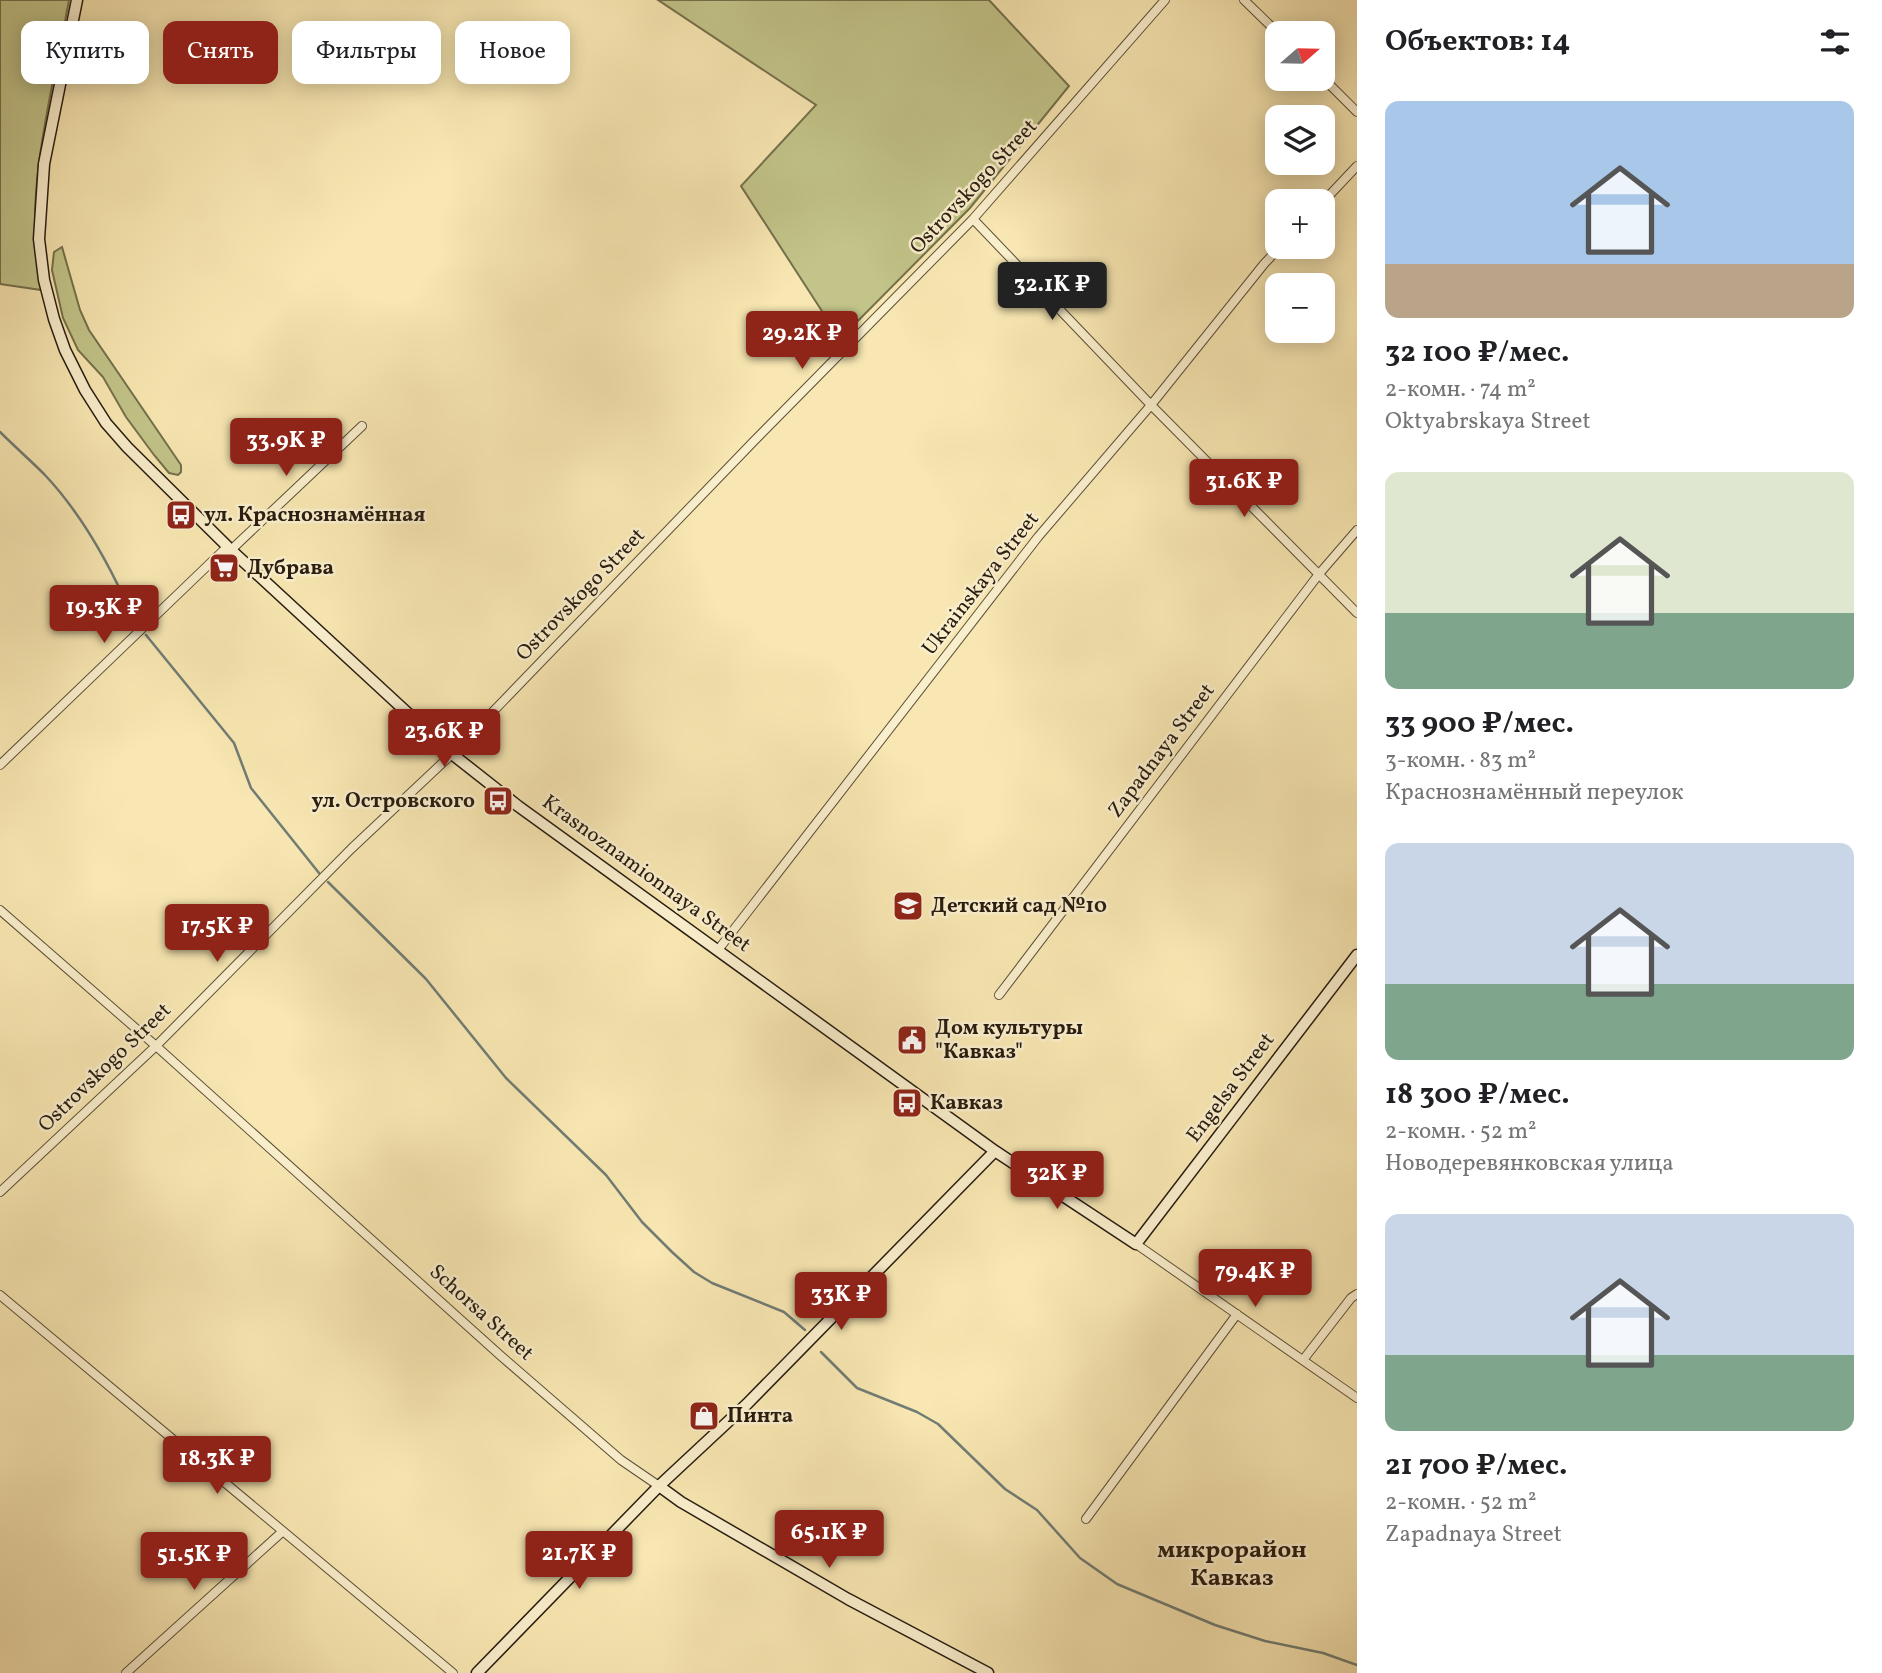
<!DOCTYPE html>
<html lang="ru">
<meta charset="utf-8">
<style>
body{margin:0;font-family:Vollkorn,serif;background:#f2f2f2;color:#202124;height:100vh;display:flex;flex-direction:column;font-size:26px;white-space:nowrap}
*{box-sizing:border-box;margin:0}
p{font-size:23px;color:#757577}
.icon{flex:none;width:38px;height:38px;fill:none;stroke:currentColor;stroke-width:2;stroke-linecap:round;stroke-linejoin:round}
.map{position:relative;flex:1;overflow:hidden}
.sheet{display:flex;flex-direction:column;background:#fff;width:525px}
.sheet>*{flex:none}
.guide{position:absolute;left:21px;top:21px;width:665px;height:63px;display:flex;gap:14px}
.needle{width:46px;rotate:70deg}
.controls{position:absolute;left:1265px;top:21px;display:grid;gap:14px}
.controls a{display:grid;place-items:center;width:70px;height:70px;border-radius:14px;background:#fff;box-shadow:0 4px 18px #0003;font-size:35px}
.price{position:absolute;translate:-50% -60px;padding:0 16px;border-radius:7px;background:#8f2418;color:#fff;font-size:23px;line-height:46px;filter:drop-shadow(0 2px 4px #0008)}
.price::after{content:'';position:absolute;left:50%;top:42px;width:21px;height:16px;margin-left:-10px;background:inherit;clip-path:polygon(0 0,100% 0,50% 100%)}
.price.active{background:#222;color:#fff}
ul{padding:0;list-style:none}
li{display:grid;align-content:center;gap:14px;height:371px;padding:0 28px}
li span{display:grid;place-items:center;height:217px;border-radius:14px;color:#555}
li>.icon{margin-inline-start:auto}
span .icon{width:126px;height:126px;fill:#fffc;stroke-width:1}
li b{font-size:30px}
h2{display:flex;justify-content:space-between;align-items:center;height:84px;padding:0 28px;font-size:30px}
.tag{padding:0 24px;border-radius:14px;background:#fff;box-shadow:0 4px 18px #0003;font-size:24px;line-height:63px}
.tag.active{background:#8f2418;color:#fff}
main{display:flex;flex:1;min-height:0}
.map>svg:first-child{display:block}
.green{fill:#c2c489;stroke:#74704c;stroke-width:2}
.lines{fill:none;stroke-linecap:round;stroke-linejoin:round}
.stream{stroke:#717c75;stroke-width:2.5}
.minor-casing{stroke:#5b4f38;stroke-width:10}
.secondary-casing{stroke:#271c10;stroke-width:13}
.minor{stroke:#faefcd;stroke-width:8}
.secondary{stroke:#faefcd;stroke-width:10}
.labels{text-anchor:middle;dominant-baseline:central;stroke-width:5;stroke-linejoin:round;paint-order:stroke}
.street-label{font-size:21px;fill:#271c10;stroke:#faefcd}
.poi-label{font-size:21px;font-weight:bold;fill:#271c10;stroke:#faefcd;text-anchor:start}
.quarter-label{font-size:24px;font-weight:bold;fill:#271c10;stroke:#faefcd}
</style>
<main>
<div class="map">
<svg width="1357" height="1673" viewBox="0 0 1357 1673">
<rect width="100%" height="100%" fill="#f8e7b2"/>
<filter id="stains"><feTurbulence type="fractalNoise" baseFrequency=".00286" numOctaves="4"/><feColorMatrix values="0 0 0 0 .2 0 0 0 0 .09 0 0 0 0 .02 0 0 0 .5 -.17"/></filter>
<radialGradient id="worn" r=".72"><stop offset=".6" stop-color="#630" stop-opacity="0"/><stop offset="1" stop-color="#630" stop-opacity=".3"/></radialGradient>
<path class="green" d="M0 0H69C52 95 22 193 41 290L0 284Z
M658 0H989L1069 86 970 208 840 339 741 186 816 105Z
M62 247 80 310 89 330 181 465V472L178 475 169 473 154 455 126 417 103 377 78 350 63 318 52 270 54 252Z"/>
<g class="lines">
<path class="stream" d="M0 432C14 446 30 460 44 474 82 514 111 567 133 618
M146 635 234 743 251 788 319 873
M328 882 426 979 506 1078 606 1175 642 1222 672 1252 694 1272 712 1283 784 1312 805 1330
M821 1352 857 1388 917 1412 938 1424 1005 1489 1037 1510 1080 1558 1117 1584 1215 1625 1265 1641 1323 1653 1357 1665"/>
<g class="minor-casing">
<path id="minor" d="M1244 0 1278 33
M1323 78 1357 112
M1323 202 1357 166
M973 219 1151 405 1357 613
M231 550 362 426
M0 765 227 547
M0 910 156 1046 501 1356 621 1460 659 1486
M718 950 1038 537 1151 405 1264 264 1280 247
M999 995 1319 574 1357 530
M0 1192 156 1046 351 849 452 754 754 441 973 219 1165 0
M1136 1244 1357 1398
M0 1295 453 1673
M1303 1360 1351 1298 1357 1294
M1086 1519 1237 1314
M126 1673 282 1532"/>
</g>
<g class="secondary-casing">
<path id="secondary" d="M77 0 44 164 39 239 44 280 54 319 65 350 85 390 106 423 127 447 231 550 452 754 518 806 995 1151 1136 1244 1357 955
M659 1486 681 1502 848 1599 988 1673
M477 1673 659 1486 747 1404 995 1151"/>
</g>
<use href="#minor" class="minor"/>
<use href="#secondary" class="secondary"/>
</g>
<defs>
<g id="bus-square" transform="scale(1.575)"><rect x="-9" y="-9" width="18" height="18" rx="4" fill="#8f2418" stroke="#faefcd"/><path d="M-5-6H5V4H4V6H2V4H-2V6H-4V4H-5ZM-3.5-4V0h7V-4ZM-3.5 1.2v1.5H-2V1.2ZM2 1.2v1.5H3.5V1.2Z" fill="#fff"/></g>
<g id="supermarket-square" transform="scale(1.575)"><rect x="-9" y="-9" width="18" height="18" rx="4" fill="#8f2418" stroke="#faefcd"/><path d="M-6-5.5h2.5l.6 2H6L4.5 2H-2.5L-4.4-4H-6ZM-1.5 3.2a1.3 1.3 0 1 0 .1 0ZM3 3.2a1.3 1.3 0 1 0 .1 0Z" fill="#fff"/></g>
<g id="school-square" transform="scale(1.575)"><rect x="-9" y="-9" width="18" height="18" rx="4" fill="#8f2418" stroke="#faefcd"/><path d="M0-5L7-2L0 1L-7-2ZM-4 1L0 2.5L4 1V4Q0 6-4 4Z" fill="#fff"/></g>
<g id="civic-square" transform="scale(1.575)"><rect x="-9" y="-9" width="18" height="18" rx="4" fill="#8f2418" stroke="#faefcd"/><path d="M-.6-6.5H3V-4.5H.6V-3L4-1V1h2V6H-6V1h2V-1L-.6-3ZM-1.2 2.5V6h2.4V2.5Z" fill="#fff"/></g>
<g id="shop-square" transform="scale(1.575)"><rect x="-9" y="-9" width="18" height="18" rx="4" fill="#8f2418" stroke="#faefcd"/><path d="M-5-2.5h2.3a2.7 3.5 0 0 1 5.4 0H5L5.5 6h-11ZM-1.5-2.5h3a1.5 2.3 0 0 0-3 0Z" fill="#fff"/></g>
</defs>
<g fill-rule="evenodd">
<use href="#bus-square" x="181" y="515"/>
<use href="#supermarket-square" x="224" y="568"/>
<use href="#bus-square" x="498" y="801"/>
<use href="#school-square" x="908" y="906"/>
<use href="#civic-square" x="912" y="1040"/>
<use href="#bus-square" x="907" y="1103"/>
<use href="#shop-square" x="704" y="1416"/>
</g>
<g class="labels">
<g class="street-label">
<text transform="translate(974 187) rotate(-47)">Ostrovskogo Street</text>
<text transform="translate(981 584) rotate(-52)">Ukrainskaya Street</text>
<text transform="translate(581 595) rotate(-46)">Ostrovskogo Street</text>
<text transform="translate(1162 751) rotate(-53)">Zapadnaya Street</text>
<text transform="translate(646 874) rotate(36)">Krasnoznamionnaya Street</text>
<text transform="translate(105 1068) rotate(-44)">Ostrovskogo Street</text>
<text transform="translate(1231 1088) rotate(-53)">Engelsa Street</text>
<text transform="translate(481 1313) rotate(42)">Schorsa Street</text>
</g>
<g class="poi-label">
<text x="204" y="515">ул. Краснознамённая</text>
<text x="247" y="568">Дубрава</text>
<text x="475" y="801" text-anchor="end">ул. Островского</text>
<text x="931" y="906">Детский сад №10</text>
<text x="935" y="1028">Дом культуры<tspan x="935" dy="24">"Кавказ"</tspan></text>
<text x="930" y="1103">Кавказ</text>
<text x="727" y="1416">Пинта</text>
</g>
<g class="quarter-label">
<text x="1232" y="1551">микрорайон<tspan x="1232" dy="28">Кавказ</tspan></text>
</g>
</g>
<rect width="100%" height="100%" filter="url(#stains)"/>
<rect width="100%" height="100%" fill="url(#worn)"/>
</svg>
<div class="controls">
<a><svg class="needle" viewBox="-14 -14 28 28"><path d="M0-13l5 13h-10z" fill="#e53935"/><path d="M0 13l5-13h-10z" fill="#757577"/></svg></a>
<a><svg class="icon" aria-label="layers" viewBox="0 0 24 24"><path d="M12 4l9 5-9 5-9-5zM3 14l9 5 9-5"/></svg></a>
<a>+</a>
<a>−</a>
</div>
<b class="price active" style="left:1052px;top:322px">32.1K ₽</b>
<b class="price" style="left:802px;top:371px">29.2K ₽</b>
<b class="price" style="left:286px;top:478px">33.9K ₽</b>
<b class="price" style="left:1244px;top:519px">31.6K ₽</b>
<b class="price" style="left:104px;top:645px">19.3K ₽</b>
<b class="price" style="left:444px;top:769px">23.6K ₽</b>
<b class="price" style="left:217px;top:964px">17.5K ₽</b>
<b class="price" style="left:1057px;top:1211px">32K ₽</b>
<b class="price" style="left:1255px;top:1309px">79.4K ₽</b>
<b class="price" style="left:841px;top:1332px">33K ₽</b>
<b class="price" style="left:217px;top:1496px">18.3K ₽</b>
<b class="price" style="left:829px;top:1570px">65.1K ₽</b>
<b class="price" style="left:579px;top:1591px">21.7K ₽</b>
<b class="price" style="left:194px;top:1592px">51.5K ₽</b>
<div class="guide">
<a class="tag">Купить</a>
<a class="tag active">Снять</a>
<a class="tag">Фильтры</a>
<a class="tag">Новое</a>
</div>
</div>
<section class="sheet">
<h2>Объектов: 14<svg class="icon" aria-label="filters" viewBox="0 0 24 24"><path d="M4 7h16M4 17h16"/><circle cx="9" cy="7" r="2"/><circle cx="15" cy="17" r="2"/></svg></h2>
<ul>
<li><span style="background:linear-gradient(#a9c7e8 75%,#b9a48a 0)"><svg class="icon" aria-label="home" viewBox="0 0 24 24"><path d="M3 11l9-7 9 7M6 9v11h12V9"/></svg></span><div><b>32 100 ₽/мес.</b><p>2-комн. · 74 m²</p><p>Oktyabrskaya Street</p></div></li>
<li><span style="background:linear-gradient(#dfe7d0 65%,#7fa58c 0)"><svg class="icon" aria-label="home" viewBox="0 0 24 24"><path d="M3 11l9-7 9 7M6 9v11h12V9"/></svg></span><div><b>33 900 ₽/мес.</b><p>3-комн. · 83 m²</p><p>Краснознамённый переулок</p></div></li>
<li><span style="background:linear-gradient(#c9d6e8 65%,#7fa58c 0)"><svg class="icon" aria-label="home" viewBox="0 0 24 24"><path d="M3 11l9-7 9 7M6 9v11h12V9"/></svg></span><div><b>18 300 ₽/мес.</b><p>2-комн. · 52 m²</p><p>Новодеревянковская улица</p></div></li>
<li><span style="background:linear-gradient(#c9d6e8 65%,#7fa58c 0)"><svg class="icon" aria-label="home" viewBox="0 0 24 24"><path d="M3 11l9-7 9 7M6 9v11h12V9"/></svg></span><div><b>21 700 ₽/мес.</b><p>2-комн. · 52 m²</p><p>Zapadnaya Street</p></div></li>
</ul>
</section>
</main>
